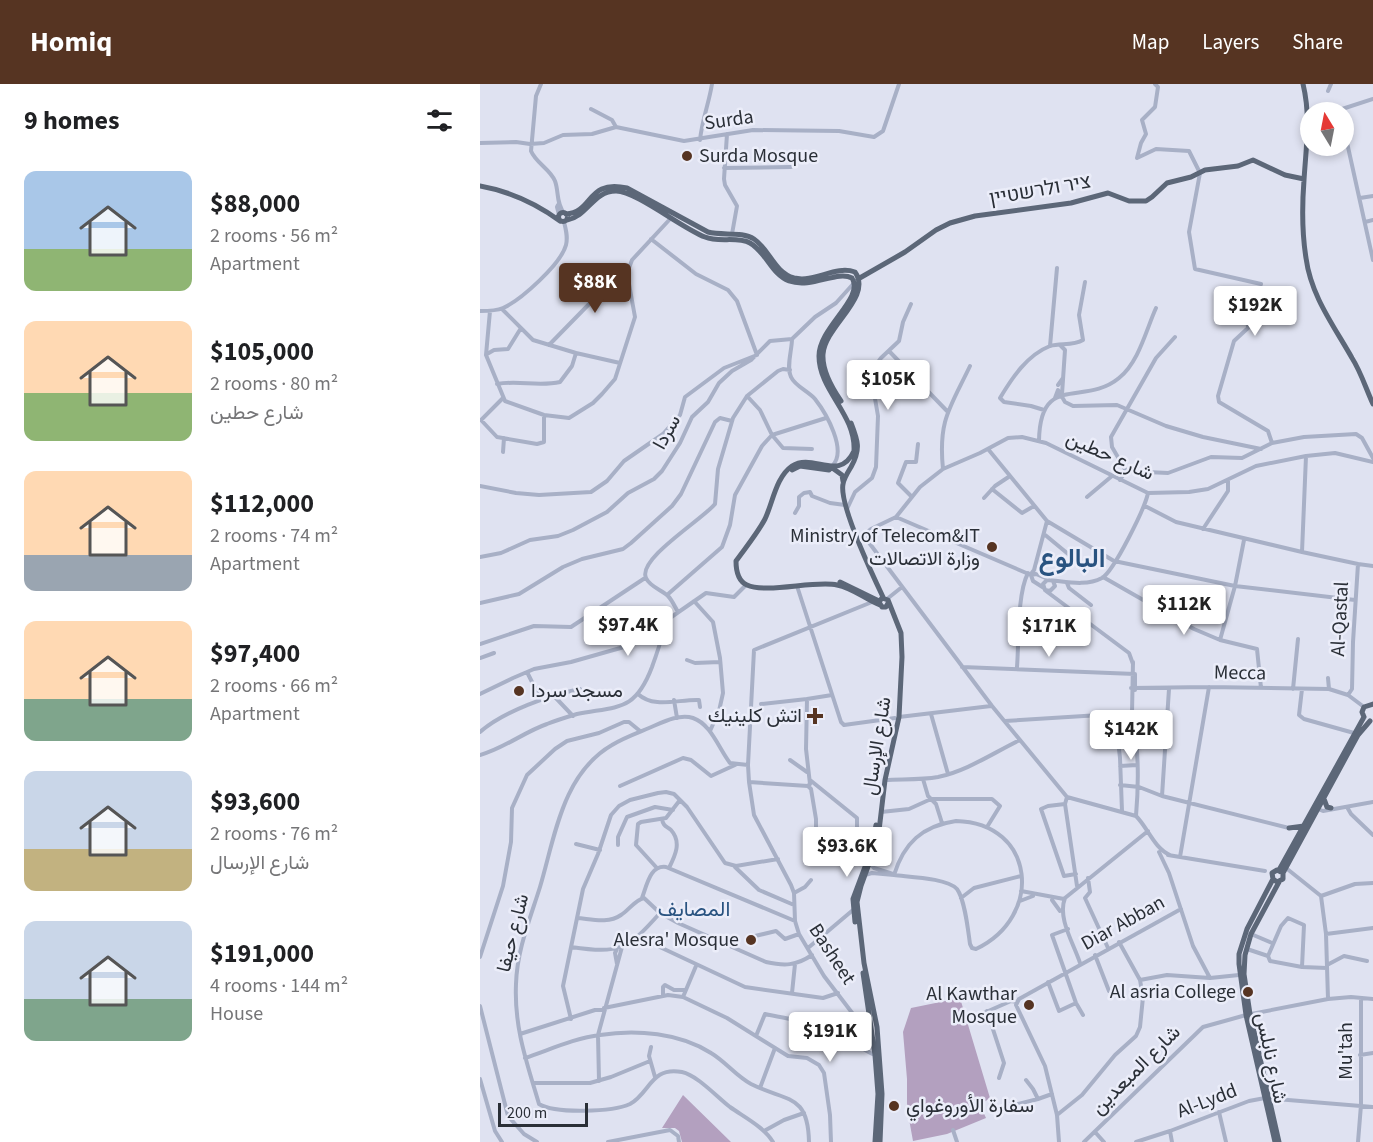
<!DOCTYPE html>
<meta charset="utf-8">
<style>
body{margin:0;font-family:"Source Sans 3",Vazirmatn,Heebo,sans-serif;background:#f6f6f6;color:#202124;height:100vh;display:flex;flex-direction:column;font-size:22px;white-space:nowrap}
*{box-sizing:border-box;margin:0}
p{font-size:20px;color:#757577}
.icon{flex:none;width:33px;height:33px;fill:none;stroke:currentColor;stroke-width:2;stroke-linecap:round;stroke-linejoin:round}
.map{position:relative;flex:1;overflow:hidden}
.details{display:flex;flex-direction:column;background:#fff;width:480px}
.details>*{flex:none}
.needle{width:39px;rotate:350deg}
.controls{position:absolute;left:820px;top:18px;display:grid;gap:12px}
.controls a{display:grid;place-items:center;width:54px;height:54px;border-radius:50%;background:#fff;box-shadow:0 3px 9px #0003;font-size:30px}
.scale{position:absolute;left:18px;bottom:15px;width:90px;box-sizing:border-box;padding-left:6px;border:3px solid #2a2f37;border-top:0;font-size:16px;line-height:21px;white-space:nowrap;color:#2a2f37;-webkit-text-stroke:4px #ebedf9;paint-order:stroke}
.price{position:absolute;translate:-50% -51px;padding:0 14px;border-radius:6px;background:#fff;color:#222;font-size:20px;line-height:39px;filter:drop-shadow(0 2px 3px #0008)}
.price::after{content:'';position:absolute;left:50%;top:36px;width:18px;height:14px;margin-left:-9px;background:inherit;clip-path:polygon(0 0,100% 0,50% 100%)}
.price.on{background:#563422;color:#fff}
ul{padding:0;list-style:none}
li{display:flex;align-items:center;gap:18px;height:150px;padding:0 24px}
li span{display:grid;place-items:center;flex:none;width:168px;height:120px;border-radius:12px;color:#555}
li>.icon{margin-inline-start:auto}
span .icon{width:72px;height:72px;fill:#fffc;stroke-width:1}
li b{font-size:26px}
h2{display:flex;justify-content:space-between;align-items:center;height:72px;padding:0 24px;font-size:26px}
header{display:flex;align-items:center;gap:36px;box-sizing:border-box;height:84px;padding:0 30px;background:#563422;color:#fff}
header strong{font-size:28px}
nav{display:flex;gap:33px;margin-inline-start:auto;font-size:21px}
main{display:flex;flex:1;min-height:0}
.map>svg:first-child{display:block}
.green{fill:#b3a0bf}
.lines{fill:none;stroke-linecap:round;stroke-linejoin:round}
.minor{stroke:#a8b0c6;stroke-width:4}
.major{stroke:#5c6778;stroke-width:5}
.poi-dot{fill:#563422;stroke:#ebedf9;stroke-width:2}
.labels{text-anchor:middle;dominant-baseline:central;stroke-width:5;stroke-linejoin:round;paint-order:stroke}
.street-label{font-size:20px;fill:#2a2f37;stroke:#ebedf9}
.poi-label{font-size:20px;fill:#2a2f37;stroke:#ebedf9;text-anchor:end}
.neighbourhood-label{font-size:21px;fill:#295380;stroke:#ebedf9}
.district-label{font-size:26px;font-weight:bold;fill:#295380;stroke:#ebedf9}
</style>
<header>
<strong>Homiq</strong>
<nav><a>Map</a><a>Layers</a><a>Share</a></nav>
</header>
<main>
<section class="details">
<h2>9 homes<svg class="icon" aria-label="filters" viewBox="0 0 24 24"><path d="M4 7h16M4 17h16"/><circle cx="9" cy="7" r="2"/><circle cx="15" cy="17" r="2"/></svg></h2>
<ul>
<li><span style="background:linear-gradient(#a9c7e8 65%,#8fb573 0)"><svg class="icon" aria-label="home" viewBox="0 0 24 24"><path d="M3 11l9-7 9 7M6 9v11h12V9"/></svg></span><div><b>$88,000</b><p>2 rooms · 56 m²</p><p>Apartment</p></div></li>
<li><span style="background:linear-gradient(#ffd9b3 60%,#8fb573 0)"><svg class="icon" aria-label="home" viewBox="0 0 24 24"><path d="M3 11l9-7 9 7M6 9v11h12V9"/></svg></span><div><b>$105,000</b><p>2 rooms · 80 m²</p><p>شارع حطين</p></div></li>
<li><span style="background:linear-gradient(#ffd9b3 70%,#9aa5b1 0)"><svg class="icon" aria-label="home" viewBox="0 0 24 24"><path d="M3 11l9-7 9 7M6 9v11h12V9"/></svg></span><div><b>$112,000</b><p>2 rooms · 74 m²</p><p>Apartment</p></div></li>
<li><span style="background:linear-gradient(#ffd9b3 65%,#7fa58c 0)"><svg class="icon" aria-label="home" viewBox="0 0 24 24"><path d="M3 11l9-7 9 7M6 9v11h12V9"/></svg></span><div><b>$97,400</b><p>2 rooms · 66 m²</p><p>Apartment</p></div></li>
<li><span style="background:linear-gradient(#c9d6e8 65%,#c2b280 0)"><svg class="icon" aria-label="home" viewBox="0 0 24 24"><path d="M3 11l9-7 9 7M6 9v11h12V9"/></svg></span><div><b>$93,600</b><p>2 rooms · 76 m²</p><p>شارع الإرسال</p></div></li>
<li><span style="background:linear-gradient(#c9d6e8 65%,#7fa58c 0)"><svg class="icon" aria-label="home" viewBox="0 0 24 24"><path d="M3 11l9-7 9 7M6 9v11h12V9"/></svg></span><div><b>$191,000</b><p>4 rooms · 144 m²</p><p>House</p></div></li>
</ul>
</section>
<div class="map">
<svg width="893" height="1058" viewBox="0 0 893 1058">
<rect width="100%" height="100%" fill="#dfe2f1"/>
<path class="green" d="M480 914 510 1014 500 1021 506 1034 467 1050 433 1057 427 1024V995L423 948 431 924Z
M203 1011 251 1058H202L199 1047 195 1044H182Z"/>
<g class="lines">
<path class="minor" d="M61 0 56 12 51 67C56 79 70 85 75 97 79 108 76 119 84 129
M675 0 678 3 675 23 662 36 666 50 661 59 657 74 676 65 709 67 720 89 709 148 715 185 781 200 767 227 768 244 754 257 738 312 739 318 788 347 792 359
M848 7 851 0
M111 25 132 36 136 43
M860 28 859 26 893 15
M864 45 893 176
M247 50 244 95 245 101 257 122 252 150
M220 56C222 36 229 19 232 0
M0 59 36 58 50 60 64 59 83 51 112 50 136 43 204 57 273 46 359 47 394 53 403 47 419 0
M244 84 311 83
M880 114 893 112
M78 121 77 123 79 131
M885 138 893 136
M22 225 53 256 96 269 140 279
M0 227C8 227 16 227 23 224 41 216 81 180 86 161 88 153 86 146 84 138
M10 227 6 271 25 317 64 331 89 334 113 319 122 310 135 295 155 233 147 189 152 176 191 134
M312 255C312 266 306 283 311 293 315 302 328 307 335 315 346 329 368 367 352 382
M69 261 114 215 147 189
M570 262 577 184
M581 262 585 266 582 310
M409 267 467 327
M7 270 14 266 28 265 41 244
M17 300C38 296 59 303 80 298L92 282 96 269
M578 301 583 294
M267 312 280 326 292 351 303 364 332 365
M23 314 1 336 17 353 57 360 64 358V331
M575 314 578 306 585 318 593 322 637 321 686 342 723 353 781 365
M564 326 551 322 524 318 520 314C532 294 547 271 570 262 581 259 593 262 603 256L599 231 605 198
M559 357C560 288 604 323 639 294 659 278 666 246 676 224
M508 365 567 437 634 477 755 502 875 516
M23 368 24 354
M826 372 822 468 878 480 873 558 872 605 868 611
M463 385C458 336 470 324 490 282
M646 387 632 363 631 353 676 274 695 253
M640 396 646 387 688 389 731 373 762 374 792 359 824 353 876 350 882 354 893 374
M0 402 36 409 59 411 111 408 127 397 144 377 183 350 200 331 205 313 244 284 277 271 257 217 248 206 216 190 171 155
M512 405 542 429 554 422
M432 413 418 399 426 378H436L438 360
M607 413 632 392
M504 414 515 402 530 392
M665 422 696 438 822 468
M367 425 375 408 392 394 396 383 398 332 393 303V285L401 274 419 257 423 238 431 220
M315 429 319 422V413L324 409 330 408 332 412 350 419 365 421
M416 433 551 491 556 490 568 495
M723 445 748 407V397
M564 450 593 474 597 473
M0 473 21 469 50 456 78 452 93 446 127 428 148 409 174 395 182 387 200 359 212 333 228 318 239 299 252 287 271 276 290 257 312 255 335 233 356 219 374 199
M878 480 893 482
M551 490 554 486 567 437
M551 491 553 497 564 504
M623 493 714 545 740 556 777 565 781 604
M573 497 575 502 570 507 565 506 563 500 567 496C584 497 605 503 622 494 634 487 665 424 668 409
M587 499 589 504 611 521
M317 502 361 638 364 641 415 634
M566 507 649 569 653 580
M187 511 242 463 250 441 255 411 282 362 292 351 346 334
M407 515 422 503
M214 517 233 538 240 574 243 609 239 627 230 647
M0 519 39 510 83 483 102 475 143 465 151 459 192 422 201 410 235 338 240 334 252 337
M198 528C195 523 192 516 188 512 182 506 170 503 166 494 157 475 223 435 235 420L238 385 253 334 267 312 298 287 303 285 310 286
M740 556 755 502 764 456
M0 560 54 542 91 543 165 494
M0 574 14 569
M207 576 215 579 240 578
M482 583 655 590
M537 583C539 559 537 510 548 489
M47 588 61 616
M655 590V606
M848 594 849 605
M651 604 729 603 849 605 868 611 884 623
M813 605 818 555
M822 605 819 631 824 635 874 649
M0 610 33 594 54 585 91 578 151 561 226 509 254 513 266 501
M158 610C174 625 199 615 219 616L220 623
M73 611 93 632
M194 616 197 634
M281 620 327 615
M635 629 640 674 642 727
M652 629C659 663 659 697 656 732
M451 630 468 690
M419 633 511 622
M525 637 652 629 653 578
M0 648C24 627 70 611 100 605
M0 671C23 665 44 648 67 640 77 636 87 633 97 630 138 622 155 628 172 583 177 568 183 555 184 539
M310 676 327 688
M268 681 250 679C239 665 231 640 213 634 199 629 181 639 169 644 157 649 143 654 132 661 82 690 75 753 60 803 50 835 37 866 36 900 34 944 47 979 59 1020 75 1030 133 1028 150 1020 170 1009 171 982 202 988 217 991 238 1014 250 1023 264 1033 284 1043 293 1058
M640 682 657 681
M443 695 448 712 456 720 462 739
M330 696 377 734V747L395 748
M405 696C423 695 441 696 458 693 487 687 513 669 540 656
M269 698 328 702
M640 701 659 703 682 712 809 744
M140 702 203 674 211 676 231 692 255 681
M682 712 689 605
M587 713 585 720 597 802
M585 720 568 722 561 725 584 792 596 790
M867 723 871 730 893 751
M838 725 843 727 893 718
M401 728 429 725 451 715H512L520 722 507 743
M182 735C183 742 186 742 191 746 202 758 195 772 189 784
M476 737C556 739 564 833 496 865L492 864 490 860C488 846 485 816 477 805 467 794 429 793 414 791 424 759 442 742 476 737Z
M96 760 120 766
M138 761V753L147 733 175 723 193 726
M347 767 339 768 336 761V735L331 705 328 702 330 700 326 665 327 615 352 611
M679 768 689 789 713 862 730 894
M688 771 785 787
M690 771C674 764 668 744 656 732L587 713 512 622 387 456 386 449 391 445 416 433 440 403 463 385 500 369 528 354 542 353 566 359 668 409 709 408 728 405 776 382 826 372 855 369 893 378
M700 773 729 603
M390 779 394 784 413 790
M176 783 156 761 158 740 161 738 186 734 200 716
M255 783 279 806 314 821
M806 784 841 812 846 850 848 915
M385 791 392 789 414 791
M608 794 610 808 605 814 628 864
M541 807 584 815
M314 809 325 803 331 796
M841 812 875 800 893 799
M162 814C167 801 170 781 186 783L315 837
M481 814 494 804 541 792
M572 816 580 827
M540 817 553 812
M97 834C111 835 128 840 141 831 149 826 155 816 164 814L180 829 198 839 286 878C304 882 316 882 332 871
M588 845 572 851 596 919 603 931
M771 850 792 859
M846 850 893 844
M275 852 296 847 305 855 319 850
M152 856 167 857 265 903 343 914 358 909
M91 863C140 870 147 866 180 829
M328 864 373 826
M767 865 788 872 790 877 822 883
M615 871 629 907
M788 872 801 842 808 834 824 841 822 883 847 884
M0 873 23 802 31 758 32 724 47 691 75 665 87 657 119 649 144 638H149L160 647
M600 879C594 860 577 834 585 814L668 747
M137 880 135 869 137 865
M847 881 864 872 887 877
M660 896 687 891 730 894 759 891
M568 898 579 927 596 919
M312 909 315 880
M183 911V903L185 901 194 906H205
M203 913 216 882
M0 922 28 1032 44 1050 57 1058
M124 924 188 911 203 913 247 934 308 972 327 974 339 981 344 989 350 1031 351 1058
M507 927 524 979 519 994
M497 932 531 917 537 918
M91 935 83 902 103 805 118 770 131 731 139 722 150 716 178 709 186 708 194 710 207 723 245 779 256 782 298 775
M40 950 115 926H123
M276 952 285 930C308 935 332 938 354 947 368 953 383 967 395 971
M171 963 169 972 175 993
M383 963 373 930 344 892 319 850 315 837 314 809 311 801 274 731 269 698 268 681 274 566 392 518
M880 971 893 969
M45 974C69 966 95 954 120 951 156 945 200 949 231 969 246 978 256 992 271 1000 307 1018 328 1009 329 1058
M0 995 15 1047 22 1058
M546 996 553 1005 558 1015
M119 997 118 951 142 863
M53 999H110L131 993 170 977
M280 1004 295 964
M519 1025 558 1015 572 1010
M739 1028 746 1058
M577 1031 602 1011 635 971 656 952 660 943 663 913 660 896 639 858
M473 1046 477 1058
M284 1047 304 1036 324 1029
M615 1048 624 1058
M128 1058 190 1046 198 1052 199 1058
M579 1058 577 1031 565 982 536 921 539 915 701 825
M604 1058 723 943 766 931 848 915 871 913 893 915
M656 1058 690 1047
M692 1058 690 1047 769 1017 785 1014 893 1023
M878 1058 881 1021V914"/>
<path class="major" d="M823 0C831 33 826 63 824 96 822 122 822 149 826 174 831 212 854 242 872 274 881 288 886 305 893 320
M0 102C28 107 57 120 80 137
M78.5 133a4.5 4.5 0 1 1 9 0a4.5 4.5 0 1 1-9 0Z
M86 130C114 128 106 95 147 104L228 148C242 152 262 147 274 155 290 166 294 188 314 194 335 199 355 181 375 188 393 213 345 242 343 270 342 286 352 304 361 317
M87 136C108 132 113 107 136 107 156 107 203 145 225 153 239 159 257 152 270 159 287 169 291 190 309 197 332 205 357 186 372 194 385 214 339 243 339 272 339 307 376 330 374 367 359 399 333 368 312 382 296 393 293 418 285 435 277 450 266 463 256 477 256 485 258 497 267 501 286 510 335 496 357 501 373 504 385 515 400 521
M378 195 425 168 456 146 470 139 495 132 591 119 628 109 649 117H666L672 113 687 99 711 93 725 86 758 82 773 76 805 91 824 95
M371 339C378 357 381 365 371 383 368 388 364 394 363 400 359 420 393 492 403 513
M312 386 320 382 349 386 351 383 362 391 363 397
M360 498 399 517
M884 633 882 628 884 623 893 620
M844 715 847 723 851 724
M809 744 824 742
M799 786 884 633
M803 789 878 651 890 637
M793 795 797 798 803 795V789L797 786 792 789 793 795 767 845 759 870V880L766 931 795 1058
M799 798 771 850 765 871 764 890 770 930 799 1058
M375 838 373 815 391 767 396 741
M383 889 395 971 398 1010 395 1058
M400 1058 402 1010 397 943 384 879 377 818 381 802 398 755 405 696 419 633 422 573 421 549 408 516 402 514 399 518 402 523H406L408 519"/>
</g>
<g class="poi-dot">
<circle cx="207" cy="72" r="6"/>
<circle cx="512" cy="463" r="6"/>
<circle cx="39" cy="607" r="6"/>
<path d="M332 623h6v6h6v6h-6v6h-6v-6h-6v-6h6z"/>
<circle cx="271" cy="856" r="6"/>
<circle cx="768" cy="908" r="6"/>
<circle cx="549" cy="921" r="6"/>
<circle cx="414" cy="1022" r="6"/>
</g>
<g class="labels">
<g class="street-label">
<text transform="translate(249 36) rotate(-8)">Surda</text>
<text transform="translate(560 106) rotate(-10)">ציר ולרשטיין</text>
<text transform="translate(187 348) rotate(-61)">سردا</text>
<text transform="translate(630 372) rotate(24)">شارع حطين</text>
<text transform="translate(860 535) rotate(-87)">Al-Qastal</text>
<text transform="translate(760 589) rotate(1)">Mecca</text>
<text transform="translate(397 662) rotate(-81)">شارع الإرسال</text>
<text transform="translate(643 839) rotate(-29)">Diar Abban</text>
<text transform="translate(33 849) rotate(-76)">شارع حيفا</text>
<text transform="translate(352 870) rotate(57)">Basheet</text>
<text transform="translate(866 967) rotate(-90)">Mu'tah</text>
<text transform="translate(791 974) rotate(78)">شارع نابلس</text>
<text transform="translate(656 986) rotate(-45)">شارع المبعدين</text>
<text transform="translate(727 1017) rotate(-21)">Al-Lydd</text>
</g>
<g class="poi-label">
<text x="219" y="72" text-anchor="start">Surda Mosque</text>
<text x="500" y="452">Ministry of Telecom&amp;IT<tspan x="500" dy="23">وزارة الاتصالات</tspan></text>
<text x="51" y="607" text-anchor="start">مسجد سردا</text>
<text x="322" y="632">اتش كلينيك</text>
<text x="259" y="856">Alesra' Mosque</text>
<text x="756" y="908">Al asria College</text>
<text x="537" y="910">Al Kawthar<tspan x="537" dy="23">Mosque</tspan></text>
<text x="426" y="1022" text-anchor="start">سفارة الأوروغواي</text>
</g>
<g class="neighbourhood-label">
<text x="214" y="825">المصايف</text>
</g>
<g class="district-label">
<text x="592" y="474">البالوع</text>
</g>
</g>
</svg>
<div class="controls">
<a><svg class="needle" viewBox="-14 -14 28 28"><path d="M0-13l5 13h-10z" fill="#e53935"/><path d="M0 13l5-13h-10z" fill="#757577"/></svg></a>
</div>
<div class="scale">200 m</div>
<b class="price on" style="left:115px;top:230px">$88K</b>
<b class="price" style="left:775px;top:253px">$192K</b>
<b class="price" style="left:408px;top:327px">$105K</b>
<b class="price" style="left:704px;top:552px">$112K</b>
<b class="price" style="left:148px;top:573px">$97.4K</b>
<b class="price" style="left:569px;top:574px">$171K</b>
<b class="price" style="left:651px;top:677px">$142K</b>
<b class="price" style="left:367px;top:794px">$93.6K</b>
<b class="price" style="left:350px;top:979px">$191K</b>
</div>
</main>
